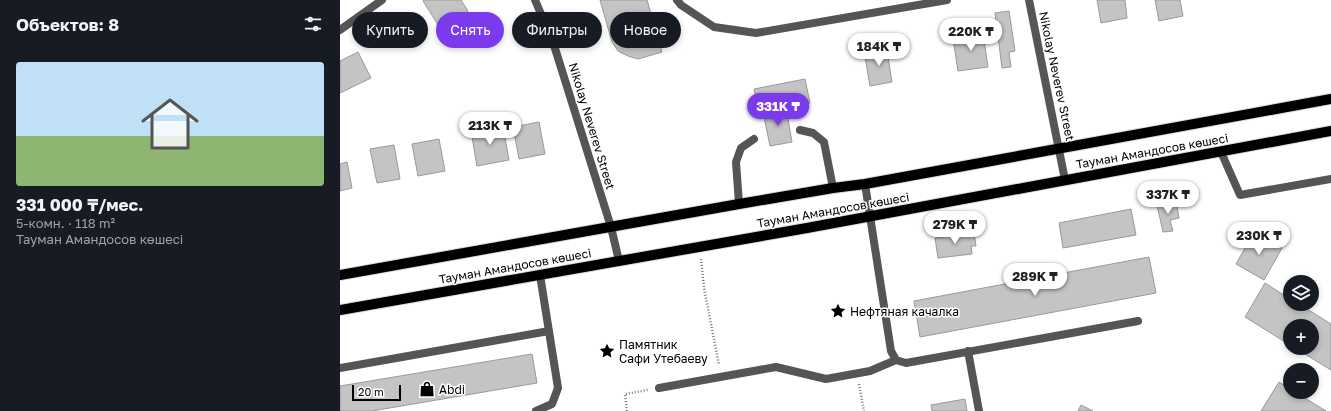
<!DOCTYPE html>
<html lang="ru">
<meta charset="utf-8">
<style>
body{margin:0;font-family:"Golos Text",sans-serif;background:#20242c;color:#f1f3f6;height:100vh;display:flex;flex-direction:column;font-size:15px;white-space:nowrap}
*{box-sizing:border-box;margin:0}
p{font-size:13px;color:#9ea1a6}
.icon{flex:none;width:22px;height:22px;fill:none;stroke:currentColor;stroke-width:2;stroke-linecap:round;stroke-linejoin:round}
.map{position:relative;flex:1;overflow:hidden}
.panel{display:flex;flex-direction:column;background:#171b24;width:340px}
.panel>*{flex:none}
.hud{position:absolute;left:12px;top:12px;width:380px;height:36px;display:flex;gap:8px}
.tools{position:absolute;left:943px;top:275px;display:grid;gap:8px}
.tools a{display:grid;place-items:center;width:36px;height:36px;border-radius:50%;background:#171b24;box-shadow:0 2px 6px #0003;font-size:20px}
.scale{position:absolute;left:12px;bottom:10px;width:49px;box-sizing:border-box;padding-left:4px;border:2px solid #000;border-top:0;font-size:11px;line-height:14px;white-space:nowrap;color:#000;-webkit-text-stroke:3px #fff;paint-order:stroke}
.price{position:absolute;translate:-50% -34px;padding:0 9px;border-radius:14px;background:#fff;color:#222;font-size:13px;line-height:26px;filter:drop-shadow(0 1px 2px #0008)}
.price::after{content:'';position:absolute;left:50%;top:24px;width:12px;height:9px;margin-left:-6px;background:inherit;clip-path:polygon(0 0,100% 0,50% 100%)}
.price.active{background:#7c3aed;color:#fff}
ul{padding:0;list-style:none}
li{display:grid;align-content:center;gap:8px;height:212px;padding:0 16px}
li+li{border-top:1px solid #363941}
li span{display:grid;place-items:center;height:124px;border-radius:4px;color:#555}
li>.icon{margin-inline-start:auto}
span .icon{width:72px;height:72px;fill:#fffc;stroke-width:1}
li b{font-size:17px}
h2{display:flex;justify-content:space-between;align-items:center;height:48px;padding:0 16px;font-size:17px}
.chip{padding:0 14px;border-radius:18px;background:#171b24;box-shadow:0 2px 6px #0003;font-size:14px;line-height:36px}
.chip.active{background:#7c3aed;color:#fff}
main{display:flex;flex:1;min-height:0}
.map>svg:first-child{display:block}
.building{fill:#c4c4c4;stroke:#999}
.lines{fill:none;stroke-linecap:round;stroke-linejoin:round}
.primary-casing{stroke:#dbdbdb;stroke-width:12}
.path{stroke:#777;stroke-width:2.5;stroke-dasharray:1 2;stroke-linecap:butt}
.lane{stroke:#555;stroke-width:8}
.street{stroke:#555;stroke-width:8}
.primary{stroke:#000;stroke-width:10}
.labels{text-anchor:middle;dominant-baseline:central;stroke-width:3;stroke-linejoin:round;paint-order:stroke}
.street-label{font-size:12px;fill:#000;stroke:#fff}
.poi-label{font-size:12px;fill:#000;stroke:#fff;text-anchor:start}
</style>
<main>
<section class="panel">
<h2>Объектов: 8<svg class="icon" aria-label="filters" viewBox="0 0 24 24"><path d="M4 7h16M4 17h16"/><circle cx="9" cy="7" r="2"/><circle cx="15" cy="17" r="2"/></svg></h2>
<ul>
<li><span style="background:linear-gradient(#bfe0f5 60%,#8fb573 0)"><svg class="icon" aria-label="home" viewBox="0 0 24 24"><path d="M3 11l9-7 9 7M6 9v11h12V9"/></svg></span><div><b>331 000 ₸/мес.</b><p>5-комн. · 118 m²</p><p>Тауман Амандосов көшесі</p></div></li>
</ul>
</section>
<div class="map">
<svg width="991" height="411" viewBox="0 0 991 411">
<rect width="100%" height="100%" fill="#fff"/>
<path class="building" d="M84 0H121L128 11 100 28 83 1Z
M260 0H307L322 52 298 59 288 56 278 51 272 42Z
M757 0H785L787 18 761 23Z
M815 0H840L843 16 819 21Z
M669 11 675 51 669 52 671 67 662 68 655 13Z
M643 33 648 67 618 71 613 38Z
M546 44 552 82 530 86 525 57 535 56 533 47Z
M18 52 31 78 0 93V61Z
M465 79 470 103 419 113 414 89Z
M446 108 452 142 430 146 423 112Z
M199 122 205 154 179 159 173 127Z
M163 126 169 160 137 166 131 131Z
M99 139 105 171 78 176 72 144Z
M54 145 60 179 37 183 30 149Z
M7 162 12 188 0 191V164Z
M836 201 839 218 830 220 833 231 823 232 817 205Z
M791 209 796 235 723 248 719 223Z
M914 232 942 248 924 280 896 264Z
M634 233 636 246H631L632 254 598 258 595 238Z
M809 257 816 293 580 337 574 301Z
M925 283 950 299V304H959L991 324V370L955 348H972V326H950V345L905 317Z
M192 354 197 383 32 411H0V386Z
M939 382 950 389V392H955L986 411H921Z
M625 399 627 411H592L591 405Z
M741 405 753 411H738Z"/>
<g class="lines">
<g class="primary-casing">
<path id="primary" d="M0 275 399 204 493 188 525 184 991 99
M0 310 467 228 991 131"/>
</g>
<path class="path" d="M361 259 364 288 379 365
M519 384 524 411
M287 411 285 394 308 390"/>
<path class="lane" d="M337 0 341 5 374 27 416 33 607 0
M460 130 473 133 484 142 493 188
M881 152 900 195 991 179
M525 184 551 351 556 360 566 363 798 321
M399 204 396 162 401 148 414 139
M628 351 639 411
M0 368 209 331
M319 388 436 367 486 379 530 371 556 360
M196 411 212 404 218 388 200 275"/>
<path class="street" d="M195 0 213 42 271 227 279 261
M689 0 725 180
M0 30 42 0"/>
<use href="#primary" class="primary"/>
</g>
<defs>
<g id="sight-bare" transform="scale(1.2)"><path d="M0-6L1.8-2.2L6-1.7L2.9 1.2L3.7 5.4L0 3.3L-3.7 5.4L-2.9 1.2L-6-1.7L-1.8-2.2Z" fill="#000" stroke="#fff" stroke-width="2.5" paint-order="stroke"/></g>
<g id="shop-bare" transform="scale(1.2)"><path d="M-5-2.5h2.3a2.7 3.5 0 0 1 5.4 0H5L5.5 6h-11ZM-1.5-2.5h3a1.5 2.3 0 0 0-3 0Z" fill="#000" stroke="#fff" stroke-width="2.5" paint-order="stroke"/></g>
</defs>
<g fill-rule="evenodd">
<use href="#sight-bare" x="498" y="311"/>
<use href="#sight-bare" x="267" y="351"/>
<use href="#shop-bare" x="87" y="389"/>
</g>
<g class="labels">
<g class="street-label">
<text transform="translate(717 76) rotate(78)">Nikolay Neverev Street</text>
<text transform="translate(252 126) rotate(73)">Nikolay Neverev Street</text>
<text transform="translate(812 151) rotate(-10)">Тауман Амандосов көшесі</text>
<text transform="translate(493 210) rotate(-10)">Тауман Амандосов көшесі</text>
<text transform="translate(175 266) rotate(-10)">Тауман Амандосов көшесі</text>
</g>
<g class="poi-label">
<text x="510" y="311">Нефтяная качалка</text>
<text x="279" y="344">Памятник<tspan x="279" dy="14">Сафи Утебаеву</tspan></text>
<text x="99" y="389">Abdi</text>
</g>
</g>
</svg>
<div class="tools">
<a><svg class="icon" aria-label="layers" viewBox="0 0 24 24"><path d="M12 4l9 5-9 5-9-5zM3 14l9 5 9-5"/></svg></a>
<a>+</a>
<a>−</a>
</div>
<div class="scale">20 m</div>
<b class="price" style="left:631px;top:52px">220K ₸</b>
<b class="price" style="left:539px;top:67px">184K ₸</b>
<b class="price active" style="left:438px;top:127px">331K ₸</b>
<b class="price" style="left:150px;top:146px">213K ₸</b>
<b class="price" style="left:828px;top:215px">337K ₸</b>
<b class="price" style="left:615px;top:245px">279K ₸</b>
<b class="price" style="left:919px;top:256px">230K ₸</b>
<b class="price" style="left:695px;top:297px">289K ₸</b>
<div class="hud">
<a class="chip">Купить</a>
<a class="chip active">Снять</a>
<a class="chip">Фильтры</a>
<a class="chip">Новое</a>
</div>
</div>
</main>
